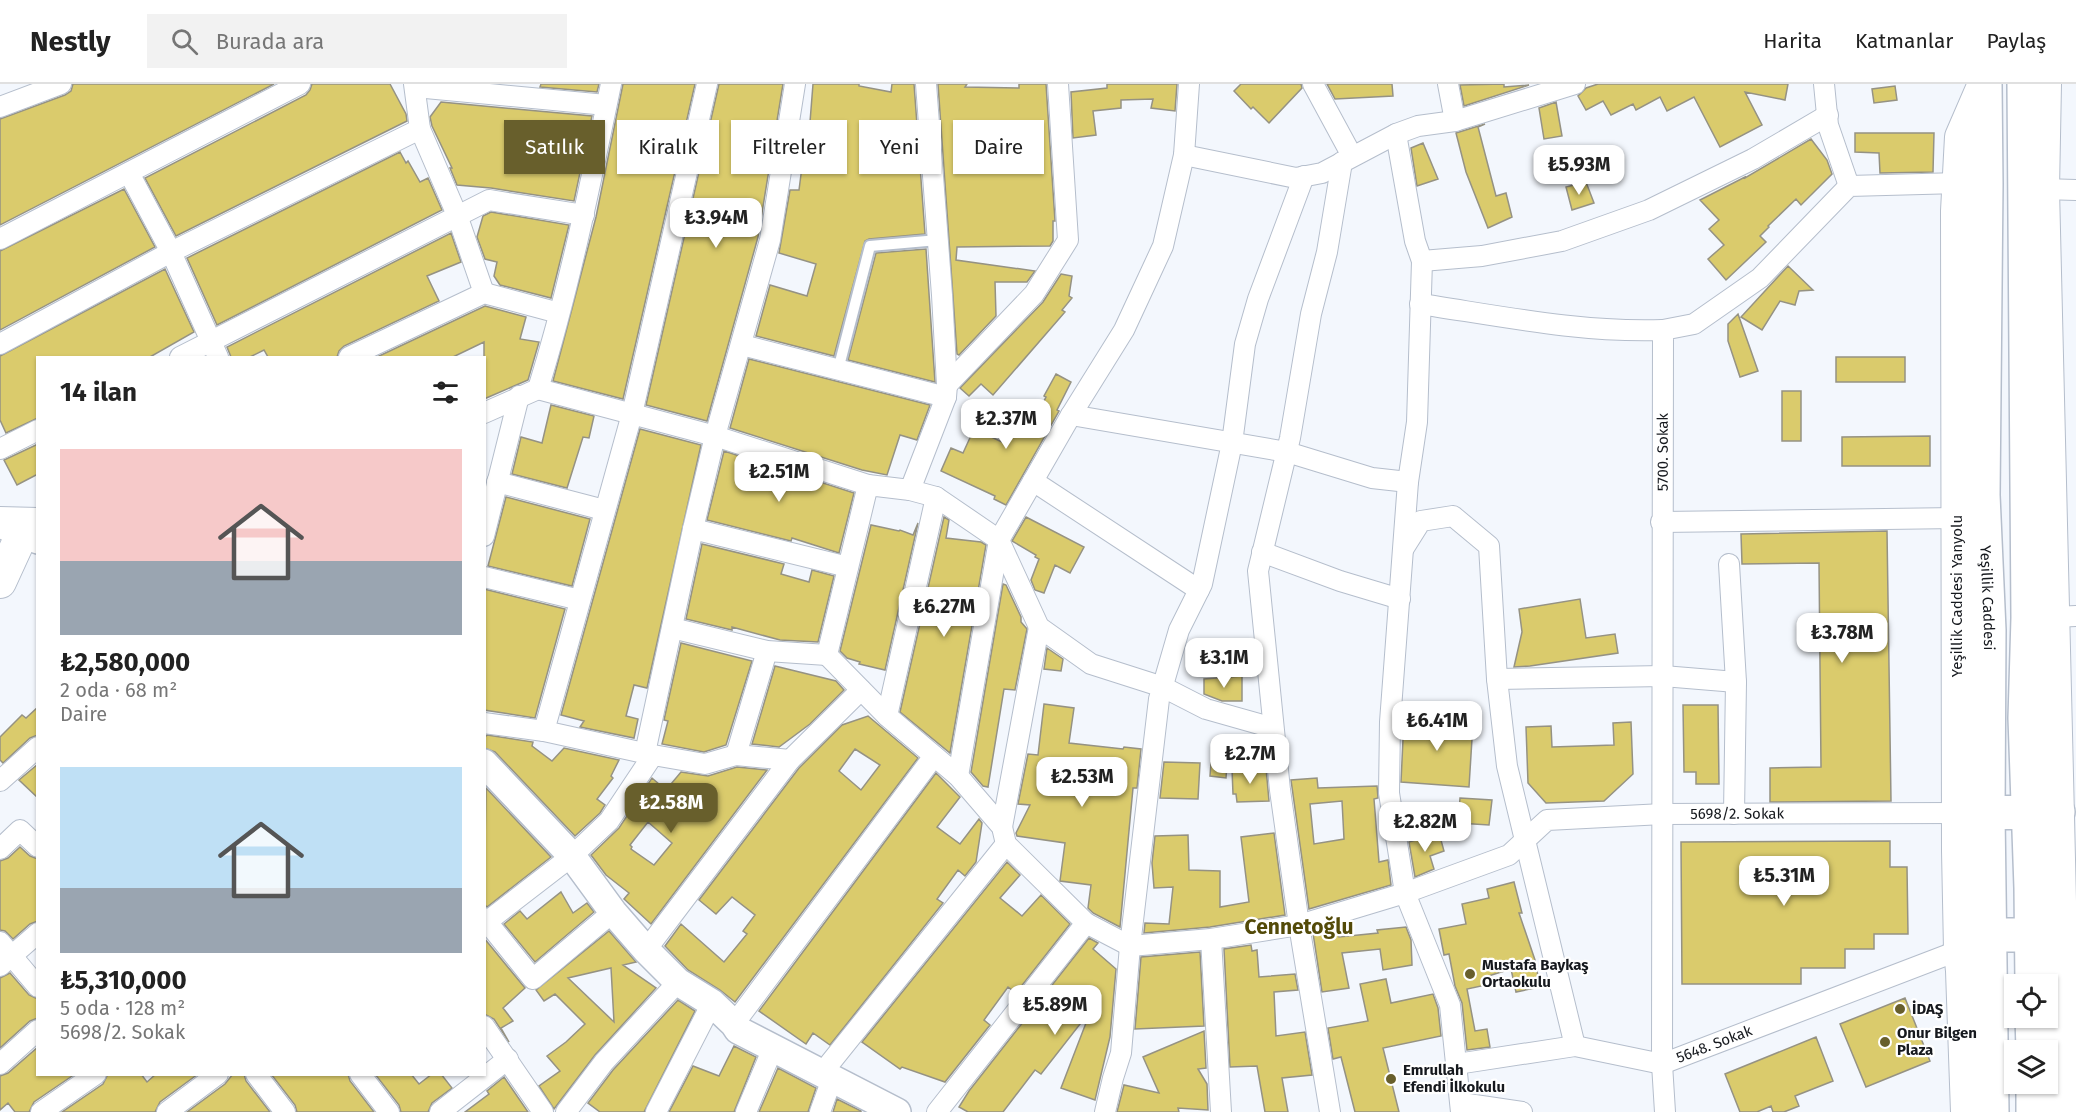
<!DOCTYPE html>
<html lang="tr">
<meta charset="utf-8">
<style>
body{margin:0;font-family:"Fira Sans",sans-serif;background:#f2f2f2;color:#222;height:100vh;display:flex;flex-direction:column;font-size:22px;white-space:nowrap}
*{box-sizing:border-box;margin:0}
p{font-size:20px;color:#767676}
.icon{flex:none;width:33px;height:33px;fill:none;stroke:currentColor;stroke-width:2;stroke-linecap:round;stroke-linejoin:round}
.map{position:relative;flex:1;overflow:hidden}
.drawer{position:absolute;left:36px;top:272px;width:450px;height:720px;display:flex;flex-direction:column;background:#fff;border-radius:0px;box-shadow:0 2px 4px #0004}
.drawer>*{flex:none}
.banner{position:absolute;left:504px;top:36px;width:570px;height:54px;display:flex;gap:12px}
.fabs{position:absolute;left:2004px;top:890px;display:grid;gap:12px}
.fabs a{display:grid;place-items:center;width:54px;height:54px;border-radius:0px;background:#fff;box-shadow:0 2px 4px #0004;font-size:30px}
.price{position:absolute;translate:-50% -51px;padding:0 14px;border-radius:12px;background:#fff;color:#222;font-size:20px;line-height:39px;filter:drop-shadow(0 2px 3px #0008)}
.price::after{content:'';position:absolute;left:50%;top:36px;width:18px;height:14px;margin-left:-9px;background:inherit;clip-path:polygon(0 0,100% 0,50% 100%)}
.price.on{background:#685f2c;color:#fff}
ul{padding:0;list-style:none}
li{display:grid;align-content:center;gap:12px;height:318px;padding:0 24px}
li span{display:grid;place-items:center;height:186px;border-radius:0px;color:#555}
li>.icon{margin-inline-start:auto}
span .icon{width:108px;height:108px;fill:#fffc;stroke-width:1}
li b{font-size:26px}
h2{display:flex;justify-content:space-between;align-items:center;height:72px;padding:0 24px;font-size:26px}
.tag{padding:0 21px;border-radius:0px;background:#fff;box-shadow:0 2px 4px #0004;font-size:21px;line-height:54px}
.tag.on{background:#685f2c;color:#fff}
header{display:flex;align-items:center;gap:36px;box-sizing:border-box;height:84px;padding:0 30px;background:#fff;border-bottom:2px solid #e0e0e0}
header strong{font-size:28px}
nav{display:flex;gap:33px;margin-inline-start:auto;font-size:21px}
.search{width:420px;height:54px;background:#f2f2f2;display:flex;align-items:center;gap:15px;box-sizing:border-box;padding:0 21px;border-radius:0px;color:#767676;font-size:22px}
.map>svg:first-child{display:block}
.building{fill:#dacb6c;stroke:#959283;stroke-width:1.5;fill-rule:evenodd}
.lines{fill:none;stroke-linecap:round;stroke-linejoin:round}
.service-casing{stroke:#b5becc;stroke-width:14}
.minor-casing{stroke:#b5becc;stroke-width:22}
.secondary-casing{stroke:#b5becc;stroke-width:30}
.primary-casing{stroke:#b5becc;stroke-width:34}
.trunk-casing{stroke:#b5becc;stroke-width:36}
.service{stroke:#fff;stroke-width:10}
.minor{stroke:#fff;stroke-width:20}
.secondary{stroke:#fff;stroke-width:27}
.primary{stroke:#fff;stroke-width:32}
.trunk{stroke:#fff;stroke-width:33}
.poi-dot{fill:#685f2c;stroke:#fff;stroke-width:2}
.labels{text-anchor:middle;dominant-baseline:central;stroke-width:4.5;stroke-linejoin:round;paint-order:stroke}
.street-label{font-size:15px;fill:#16191e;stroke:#fff}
.poi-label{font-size:15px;font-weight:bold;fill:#16191e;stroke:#fff;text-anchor:start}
.district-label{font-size:21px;font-weight:bold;fill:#534a08;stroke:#fff}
</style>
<header>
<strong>Nestly</strong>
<div class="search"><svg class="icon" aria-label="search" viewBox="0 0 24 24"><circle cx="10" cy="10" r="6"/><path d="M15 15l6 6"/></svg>Burada ara</div>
<nav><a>Harita</a><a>Katmanlar</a><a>Paylaş</a></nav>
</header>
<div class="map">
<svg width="2076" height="1028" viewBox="0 0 2076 1028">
<rect width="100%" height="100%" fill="#f3f7fd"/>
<path class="building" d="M73 0H274L0 141V35L65 11 71 7Z
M312 0H390L406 30 407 37 176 152 145 94 306 11 310 6Z
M541 0H599L597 8 540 3Z
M623 0H695L623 315 553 297 596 133Z
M719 0H783L758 153 707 337 646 321Z
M813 0H859V2L891 8 892 0H914L925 150 869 155 865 157 834 272 756 252 770 201 807 212 816 180 779 169 790 106H799L803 75 807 76Z
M938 0H967L965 3 1019 4V0H1046L1055 137H1053V157L1050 162 957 163 956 176 1035 187 1027 198H995L996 232 959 271 957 270Z
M1107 0H1177L1175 27 1151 24 1153 15 1121 16V24L1093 27 1096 51 1073 54 1071 8 1107 4Z
M1241 0H1301L1302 4 1269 39 1253 23 1251 25 1234 7Z
M1327 0H1392L1393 12 1335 15Z
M1504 0V3L1529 1 1464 22 1460 1Z
M1598 0H1788L1785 16 1745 8 1762 41 1720 63 1694 13 1667 27 1660 13 1636 26 1633 20 1611 31 1603 17 1586 26 1578 12 1586 4Z
M1895 2 1897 16 1874 19 1872 5Z
M441 18 592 32 574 117 491 104 457 101 450 84H452L432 42 430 33Z
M1556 18 1562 52 1544 55 1539 24Z
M1485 40 1478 43 1496 112 1506 109 1512 133 1488 144 1466 88 1456 49Z
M1855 49H1934L1933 88 1880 89 1879 69 1855 68Z
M1811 55 1827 76 1832 90 1801 121 1796 115 1768 142 1769 143 1760 152 1766 158 1726 196 1708 175 1724 161 1709 145 1719 136 1700 116 1745 93V94Z
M1423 59 1438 95 1417 102 1411 64Z
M400 68 406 79 408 77 420 98 428 94 442 126 217 241 187 174Z
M1586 98 1594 119 1572 126 1566 103Z
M124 105 155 163 0 246V167Z
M491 128 569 141 551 214 500 201 494 192 497 178 485 175 477 153 483 132Z
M451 149 461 178 427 192 439 217 344 262 339 267 337 273H268L264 266 250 273H231L227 263Z
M926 165 935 298 848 276 876 169Z
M1788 182 1813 206 1799 207 1795 221 1780 217 1762 246 1741 233Z
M165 185 194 248 150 273H38V334L6 349 0 336V272Z
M1061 190 1072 192 1069 212 1072 214 1062 226 1065 228 993 311 981 300 969 312 960 304 1043 218Z
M485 222 526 233 520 255 539 258 528 296 484 315V258L453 273H377Z
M1738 230 1758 287 1740 293 1728 257V240Z
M1836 273H1905V298H1836Z
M749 275 930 321 917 356 900 351 887 391 862 386 730 344Z
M1056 290 1071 298 1057 326 1059 327 1006 421 994 415 995 412 941 387 951 364 963 369 974 345 1002 358 1015 330 1033 338 1046 313 1044 312Z
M1782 307H1801V357H1782Z
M551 321 594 332 589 354 583 353 567 404 512 390 521 353 542 359Z
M640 345 701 361 647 604 634 601 626 632 638 635 634 654 580 643 584 637 561 631Z
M1930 352V382H1842V353Z
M38 360V390L17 401 4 376Z
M724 367 854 409 839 469 792 454 791 457 707 436Z
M506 413 590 435 572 502 488 482Z
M944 433 949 436 946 454 981 458 986 461 950 669 900 628Z
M1026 433 1084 463 1070 489 1055 481 1044 509 1035 506 1031 496 1039 475 1035 473 1036 471 1012 457Z
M918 439 885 586 859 580 860 578 847 574 840 567 871 441 899 447 900 446 913 451Z
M1887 447 1891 717 1770 718V684L1821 683 1819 479 1742 480 1741 450Z
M702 460 784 480 781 490 809 498 812 486 834 492 818 558 780 556 732 543V546L686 535Z
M1003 500 1006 501 1021 533V538L1027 545 1015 606 1004 605 988 703 983 702 971 688Z
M484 505 565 525 535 634 484 626Z
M1580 515 1586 554 1615 550 1618 569 1530 582 1514 583 1522 548 1519 525Z
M681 559 752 577 726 661 704 668 662 660 668 637 664 636Z
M1047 564 1063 575 1061 587 1044 585Z
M775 582 836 597 844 606 810 640 779 663 752 660Z
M1242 592V617H1222L1204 610V595Z
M1044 620 1074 624 1069 659 1123 665 1124 663 1141 665 1137 704H1133L1120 843 1093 829 1088 824 1091 801 1060 797 1065 759 1017 752 1016 749 1030 721 1018 720 1028 670 1038 671Z
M1683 621H1718L1719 700H1696V688H1684Z
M38 623V651L30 654 3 679 0 676V653L22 631 26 634Z
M868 632 918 674 735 918 720 906 688 886 665 862 681 840 724 878 747 850 743 847 755 831 732 813 716 830 699 816 799 684 842 641ZM855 665 880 681 861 706 839 687Z
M1404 634 1473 639 1469 703 1401 698Z
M1631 638 1633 690 1604 717 1546 719 1528 699 1526 643 1551 642 1552 663 1614 661 1613 639Z
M487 651 533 658 532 662 552 677 564 664 619 676 611 692 613 694 597 715 605 721 600 729 575 752 495 668 484 664V654Z
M1164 678 1200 679 1198 715 1160 714Z
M1211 679 1227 680 1226 694 1210 692Z
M38 680V714L19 696Z
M737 683 767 686 651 840 624 815 629 809 606 791 591 771 619 744 652 694 666 706 681 688 708 692ZM648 738 672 759 654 781 631 765 632 763 630 761Z
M1266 684 1269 717 1237 718 1236 710H1233L1232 685Z
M936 689 960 713 937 743 960 760 979 735 982 739 976 778 965 792 958 786 937 815 943 819 830 961 813 949 806 960 759 927Z
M1317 694 1318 704 1377 702 1378 714 1374 715 1379 778 1388 776 1391 801 1309 825 1291 696ZM1342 717 1344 755 1314 760 1310 720Z
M486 704 551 773 487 823 484 820Z
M1460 714 1492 716 1489 741 1458 739Z
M1274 749 1285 831 1210 843 1144 849 1145 839 1169 840 1173 803 1154 804 1152 779 1155 752 1188 751 1189 786 1220 787V823L1249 818 1241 753Z
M1439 749 1444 767 1430 772 1434 785 1415 793 1409 758Z
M1890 757V783H1907L1908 850H1874V865H1845V884H1801V900H1682L1681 758Z
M20 763 30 772 38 775V837L30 840 13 855 5 847 0 846V777L8 774Z
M1007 778 1020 791 1000 814 1022 832 1041 811 1070 840 1016 909 1008 903 984 936 990 941 945 998 902 983 900 985 862 958Z
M1514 798 1522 829H1519L1535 876 1540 903 1516 908 1511 885 1485 893 1486 901 1467 905 1475 947 1487 945 1490 963 1467 966 1462 919 1455 902 1449 870 1444 871 1439 845 1466 840 1462 820 1489 814 1487 805Z
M561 808 573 829 587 819 594 828 535 878 504 840 520 827 527 835Z
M1337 842 1339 853 1378 849 1377 846 1406 843 1411 856 1412 881 1383 886 1380 865 1342 869 1349 904 1322 908 1313 849Z
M609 847 636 878 623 881 656 904 595 971 554 1025 539 1002 560 987 547 972 566 958 585 940 555 910 544 917 536 906ZM611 884 614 938 568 894Z
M484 854 525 904 503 924 513 937 501 944 509 958 494 935 484 930Z
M1089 854 1098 859 1093 865 1116 885 1110 953 1095 1016 1061 1004 1091 926 1041 990 1035 986 1003 1028H968L959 1023 969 1007Z
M1251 861 1252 867 1257 866 1259 893 1295 890 1298 906 1274 908 1276 952 1305 948 1312 991 1282 994 1288 1028H1265L1257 982 1230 983 1224 865Z
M1200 868 1204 942 1135 945 1141 873Z
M10 889 29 911 38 915V934L30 937 0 964V894Z
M1386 895 1391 919 1433 910 1438 924 1441 952 1383 964 1399 1028H1355L1341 973 1333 975 1328 944 1368 937 1360 900Z
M1905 914 1930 977 1866 1003 1840 940Z
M678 916 695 927 644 1028H600L588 1019 613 986Z
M1204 947 1206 984 1198 985 1207 1000 1208 1026 1178 1024 1179 1028H1117L1124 1001 1159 1009 1143 973Z
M1816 953 1833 997 1795 1012 1799 1022 1784 1028H1773L1771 1022 1757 1028H1740L1725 990Z
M734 962 756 973 734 1028H669L693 982 719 992Z
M38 963V990H75L34 1018 29 1028H15L8 1019 0 1026V992L8 989Z
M778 984 816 1004 808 1028H759Z
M108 990H141L147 998 156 990H198L160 1018 155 1028H62L103 1000Z
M233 990H244L246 997 270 1028H187L225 1000Z
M271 990H348L350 997 374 1028H297L295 1021Z
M375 990H411L419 1000 432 990H441L452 1004 432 1019 428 1028H401L399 1021Z
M504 993 528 1028H465L489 1010 487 1007Z
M837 1015 861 1027V1028H833Z"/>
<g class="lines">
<g class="service-casing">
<path id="service" d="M838 286 870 162 938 156"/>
</g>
<g class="minor-casing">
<g id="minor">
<path id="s1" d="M926 0 942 211 947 301 946 313 910 406 868 401 827 571 887 632 958 692 1002 743 1006 760 1086 839 1130 862 1211 855 1299 841 1405 809 1509 771 1547 736 1663 730 1959 729"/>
<path d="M1313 0 1352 72"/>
<path d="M1448 0 1455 37"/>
<path d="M1824 0 1828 41 1849 102"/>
<path d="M415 3 606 21"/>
<path d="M0 23 61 0"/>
<path d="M420 45 457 131 484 209"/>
<path d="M1396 50 1415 157 1422 177 1417 338 1408 398 1390 638 1389 709 1405 809 1450 921 1461 1028"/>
<path d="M1184 71 1296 94 1322 89 1396 50 1418 42 1455 37 1575 0"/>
<path d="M129 89 171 168 218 273"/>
<path d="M2043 105 2076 106"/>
<path d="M0 155 300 0"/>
<path d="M1422 177 1482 172 1562 157 1649 126 1753 75 1828 31"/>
<path d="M1420 220C1500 232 1582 249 1663 246"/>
<path d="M0 260 171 168 420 45 414 0"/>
<path d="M742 261 946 313"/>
<path d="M180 273 489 116 584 131"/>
<path d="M349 273 484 209 559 229"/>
<path d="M947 301 1034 210 1068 156 1058 0"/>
<path d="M538 305 715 352 868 401"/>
<path d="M484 329 538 305C569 205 590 102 611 0"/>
<path d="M1071 331 1287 368 1372 394 1408 398"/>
<path d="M0 365 38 346"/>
<path d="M1033 397 1199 506"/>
<path d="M497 398 604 426"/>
<path d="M910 406 936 413 999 456 1039 543 1091 580 1163 603 1206 625 1273 644"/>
<path d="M0 433 38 434"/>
<path d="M1661 438 1957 434"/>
<path d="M693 445 848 483"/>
<path d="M484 452 519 312"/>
<path d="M1404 464 1421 437 1453 432 1489 462 1497 595 1507 682 1575 962"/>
<path d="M1262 468 1340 497 1400 515"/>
<path d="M1729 480 1736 598 1734 730"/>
<path d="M484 493 580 516"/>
<path d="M2054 533 2076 532"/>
<path d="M672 544 767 567 827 571"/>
<path d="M1497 595 1663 592 1736 598"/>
<path d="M887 632 936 413"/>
<path d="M484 639 544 647 653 671 705 680 736 671 790 676 861 606"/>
<path d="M544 647 632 330 707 0"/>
<path d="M645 669 693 445 715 352 770 156 795 0"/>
<path d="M736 671 767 567"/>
<path d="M958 692 999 456 1071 331 1124 246 1163 162 1184 71 1189 0"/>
<path d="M0 697 38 663"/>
<path d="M1002 743 1039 543"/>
<path d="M0 765 20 746 38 763"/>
<path d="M484 834 533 895 613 828"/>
<path d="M484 840 572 772 609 737 653 671"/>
<path d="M1211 855 1221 1028"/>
<path d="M0 858 38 903"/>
<path d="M646 866 790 676"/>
<path d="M0 882 38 849"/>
<path d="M734 940 934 672"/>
<path d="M484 942 543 1028"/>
<path d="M0 980 38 946"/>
<path id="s2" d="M1457 980 1575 962 1662 980 1960 866"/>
<path d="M822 989 1006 760"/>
<path d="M256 990 285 1028"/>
<path d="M360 990 389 1028"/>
<path d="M1461 1019 1522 1028"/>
<path d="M41 1028 96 990"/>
<path d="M167 1028 218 990"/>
<path d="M440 1028 508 975"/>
<path d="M566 1028 604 978 678 898"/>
<path d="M656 1028 712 919"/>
<path d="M746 1028 773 964"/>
<path d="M820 1028 832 995"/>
<path d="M937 1028 1086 839"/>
<path d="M1105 1028 1113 994 1121 969 1130 862 1159 615 1179 546 1202 500 1232 359 1245 260 1258 215 1304 92"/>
<path d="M1330 1028 1299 841 1280 706 1258 487 1290 354 1311 230 1327 168 1342 78"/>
<path id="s3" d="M1665 1028 1662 980 1663 246 1694 240 1760 194 1849 102 1959 99"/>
</g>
</g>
<g class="secondary-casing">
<path id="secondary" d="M0 440 38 456
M484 679 572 772 613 828 646 866 678 898 712 919 734 940 738 946 897 1028"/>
</g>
<g class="primary-casing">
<path id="primary" d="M2045 0 2043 105 2061 859 2060 1028
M0 498 22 450
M1967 1028 1962 887 1960 866 1958 767 1957 127 1961 53 1984 0"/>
</g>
<g class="trunk-casing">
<g id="trunk">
<path id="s4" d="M1985 0 1986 100 1983 411 1989 546 1988 730 1992 1028"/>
<path d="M2024 0 2028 534 2025 634 2031 804 2032 900"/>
<path d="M1959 729 2058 728"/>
<path d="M1960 866 1991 851H2031L2061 859"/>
<path d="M2032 933 2033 966"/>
<path d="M2033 999V1028"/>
</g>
</g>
<use href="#service" class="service"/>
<use href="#minor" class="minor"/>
<use href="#secondary" class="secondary"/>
<use href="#primary" class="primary"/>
<use href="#trunk" class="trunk"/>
</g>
<g class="poi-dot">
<circle cx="1470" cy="890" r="6"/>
<circle cx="1900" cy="925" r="6"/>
<circle cx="1885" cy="958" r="6"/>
<circle cx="1391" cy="995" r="6"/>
</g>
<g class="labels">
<g class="street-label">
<text stroke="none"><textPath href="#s3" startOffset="660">5700. Sokak</textPath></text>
<text transform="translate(1957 512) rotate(-90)">Yeşillik Caddesi Yanyolu</text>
<text stroke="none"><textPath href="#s4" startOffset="514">Yeşillik Caddesi</textPath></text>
<text stroke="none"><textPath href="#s1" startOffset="1690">5698/2. Sokak</textPath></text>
<text stroke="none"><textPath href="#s2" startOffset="264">5648. Sokak</textPath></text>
</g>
<g class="poi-label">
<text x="1482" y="881">Mustafa Baykaş<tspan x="1482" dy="17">Ortaokulu</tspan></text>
<text x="1912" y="925">İDAŞ</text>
<text x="1897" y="949">Onur Bilgen<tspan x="1897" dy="17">Plaza</tspan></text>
<text x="1403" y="986">Emrullah<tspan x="1403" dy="17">Efendi İlkokulu</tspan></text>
</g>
<g class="district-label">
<text x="1299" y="843">Cennetoğlu</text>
</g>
</g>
</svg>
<div class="fabs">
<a><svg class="icon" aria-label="locate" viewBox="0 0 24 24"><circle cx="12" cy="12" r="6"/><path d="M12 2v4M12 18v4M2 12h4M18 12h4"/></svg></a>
<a><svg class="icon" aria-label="layers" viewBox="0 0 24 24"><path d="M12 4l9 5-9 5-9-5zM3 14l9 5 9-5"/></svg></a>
</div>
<b class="price" style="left:1579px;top:112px">₺5.93M</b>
<b class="price" style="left:716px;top:165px">₺3.94M</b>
<b class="price" style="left:1006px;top:366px">₺2.37M</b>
<b class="price" style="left:779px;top:419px">₺2.51M</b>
<b class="price" style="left:944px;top:554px">₺6.27M</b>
<b class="price" style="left:1842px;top:580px">₺3.78M</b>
<b class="price" style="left:1224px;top:605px">₺3.1M</b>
<b class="price" style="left:1437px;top:668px">₺6.41M</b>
<b class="price" style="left:1250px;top:701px">₺2.7M</b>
<b class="price" style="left:1082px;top:724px">₺2.53M</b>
<b class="price on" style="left:671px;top:750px">₺2.58M</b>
<b class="price" style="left:1425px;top:769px">₺2.82M</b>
<b class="price" style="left:1784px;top:823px">₺5.31M</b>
<b class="price" style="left:1055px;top:952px">₺5.89M</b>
<div class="banner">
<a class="tag on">Satılık</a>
<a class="tag">Kiralık</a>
<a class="tag">Filtreler</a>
<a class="tag">Yeni</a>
<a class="tag">Daire</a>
</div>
<section class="drawer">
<h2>14 ilan<svg class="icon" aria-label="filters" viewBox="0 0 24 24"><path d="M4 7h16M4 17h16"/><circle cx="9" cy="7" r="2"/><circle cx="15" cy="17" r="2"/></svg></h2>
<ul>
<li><span style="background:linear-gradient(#f6c9c9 60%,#9aa5b1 0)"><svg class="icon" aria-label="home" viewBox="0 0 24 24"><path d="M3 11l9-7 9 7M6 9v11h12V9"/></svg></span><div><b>₺2,580,000</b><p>2 oda · 68 m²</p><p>Daire</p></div></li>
<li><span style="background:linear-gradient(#bfe0f5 65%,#9aa5b1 0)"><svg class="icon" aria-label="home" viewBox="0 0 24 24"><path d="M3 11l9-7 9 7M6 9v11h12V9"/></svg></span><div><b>₺5,310,000</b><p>5 oda · 128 m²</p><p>5698/2. Sokak</p></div></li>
</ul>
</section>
</div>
